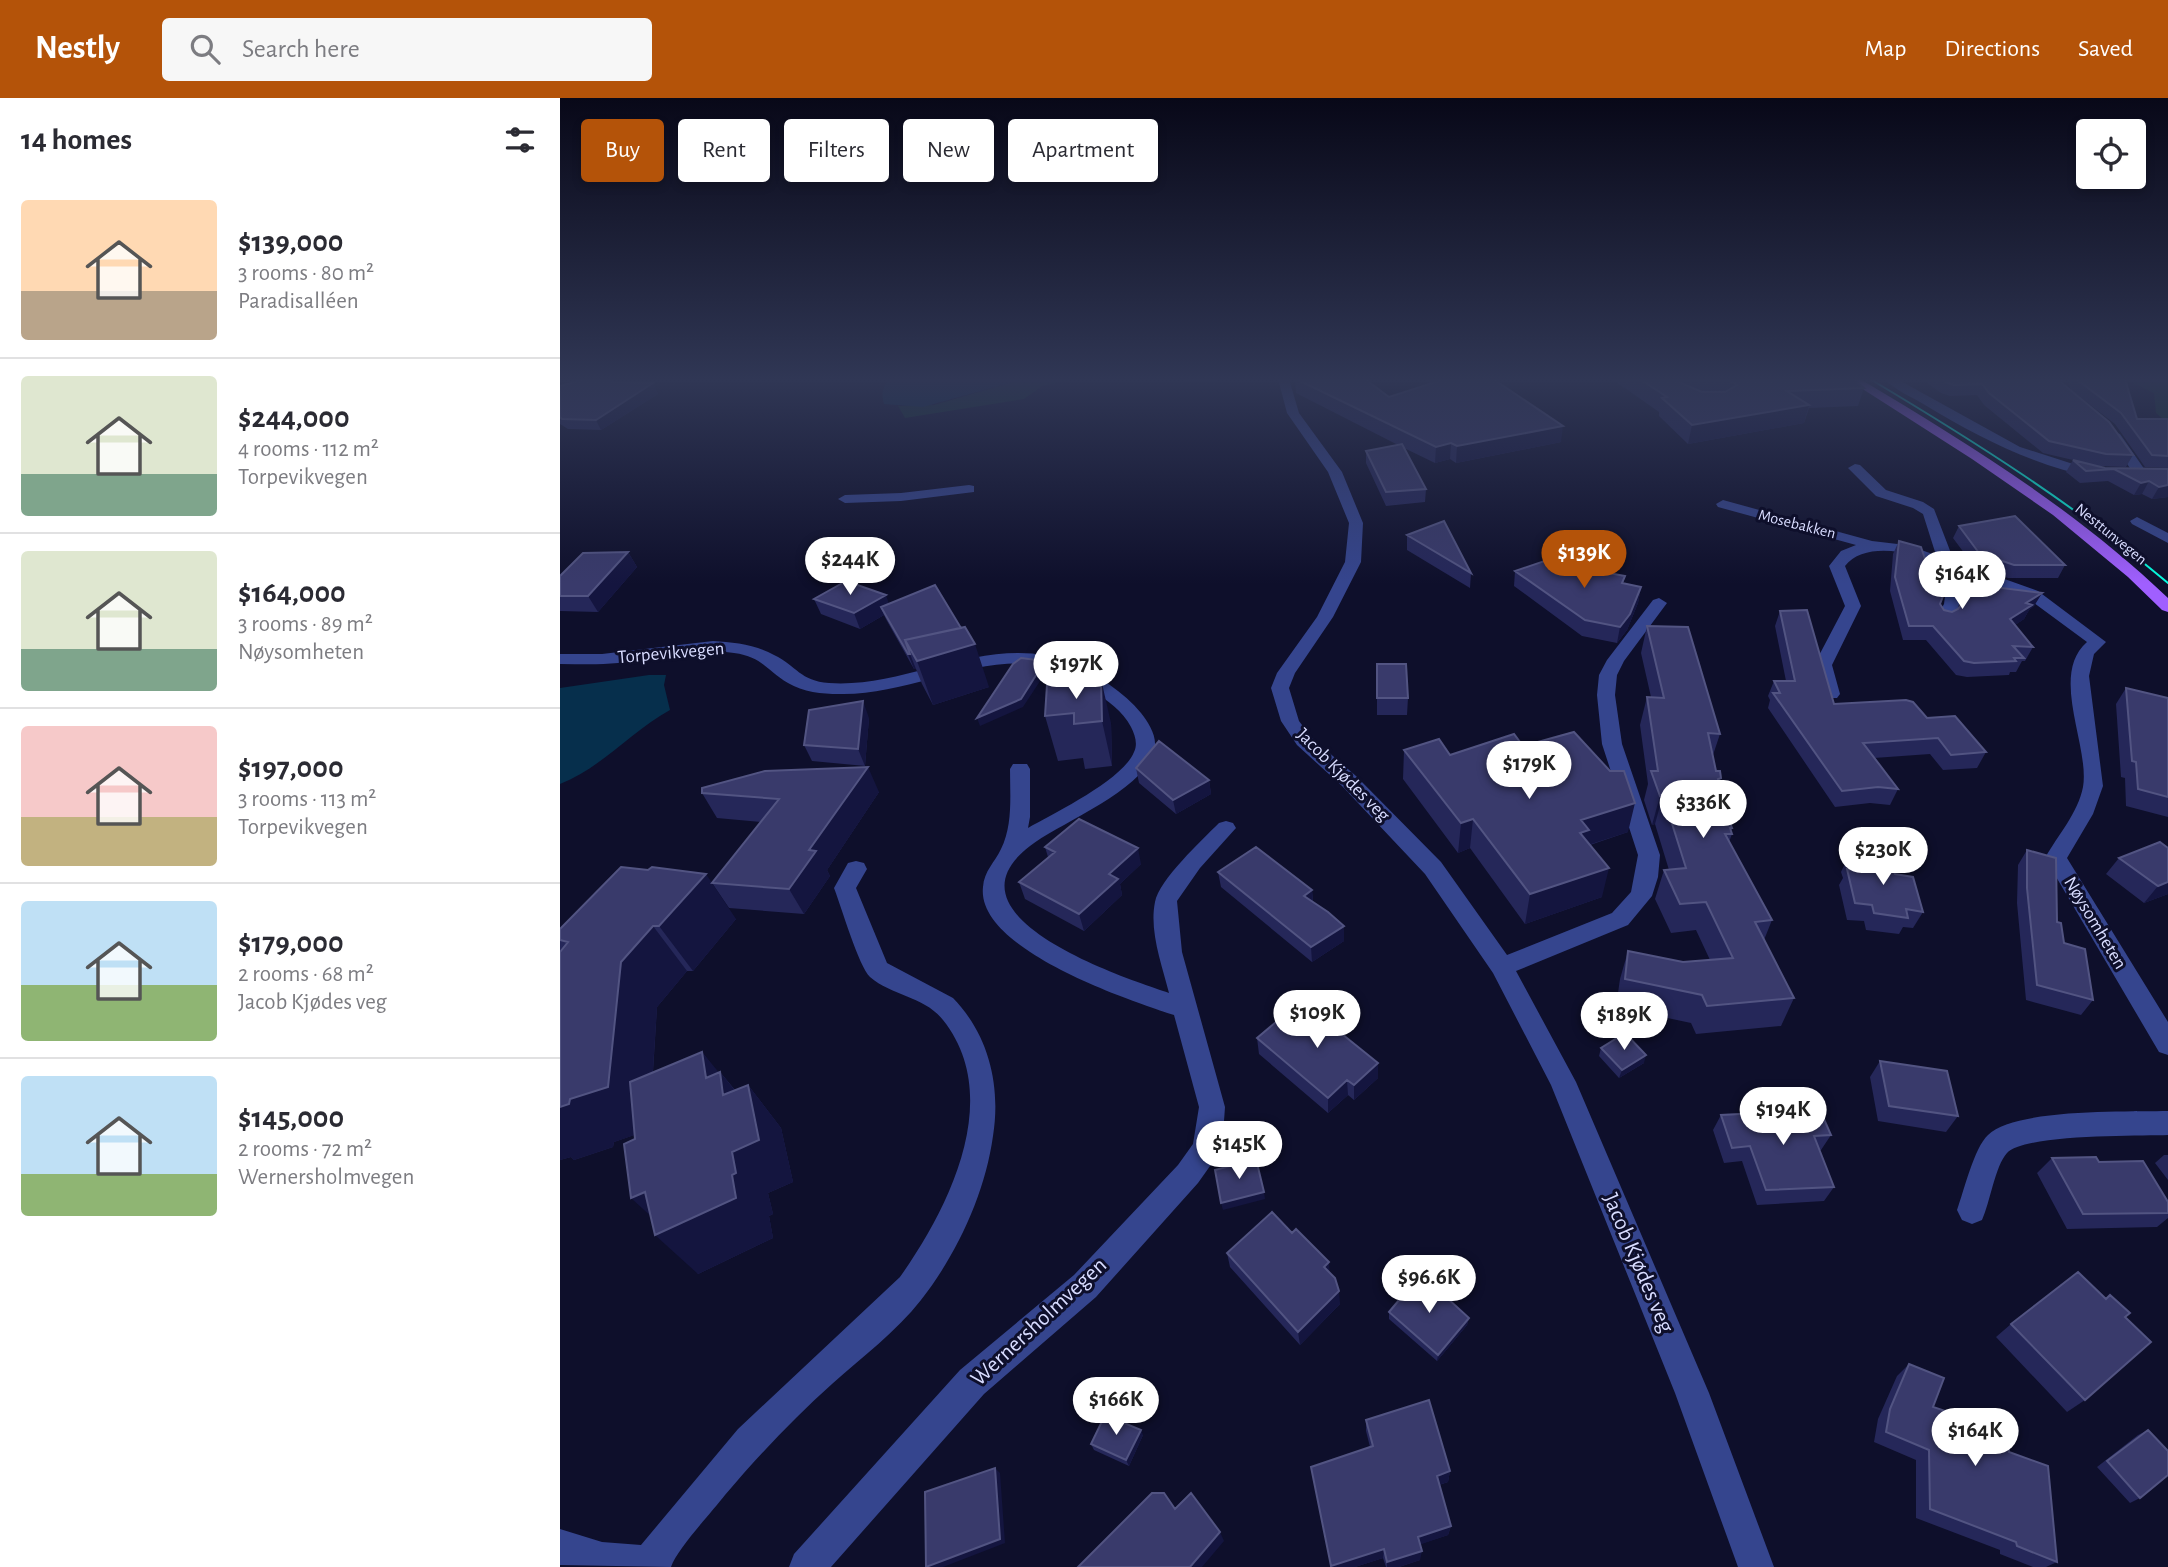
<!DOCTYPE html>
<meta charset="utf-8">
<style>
body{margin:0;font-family:"Alegreya Sans",sans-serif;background:#f7f7f7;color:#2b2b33;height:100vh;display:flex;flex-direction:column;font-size:26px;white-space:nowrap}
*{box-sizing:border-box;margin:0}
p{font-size:23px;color:#7c7c81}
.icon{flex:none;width:38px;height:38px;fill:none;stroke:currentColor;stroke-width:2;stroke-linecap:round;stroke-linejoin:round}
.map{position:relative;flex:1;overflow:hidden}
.sheet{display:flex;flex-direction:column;background:#fff;width:560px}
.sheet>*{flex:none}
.hud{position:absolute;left:21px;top:21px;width:665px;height:63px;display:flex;gap:14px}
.controls{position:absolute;left:1516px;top:21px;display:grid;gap:14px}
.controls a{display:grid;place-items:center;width:70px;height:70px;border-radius:7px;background:#fff;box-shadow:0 4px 10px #0003;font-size:35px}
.price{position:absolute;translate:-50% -60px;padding:0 16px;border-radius:24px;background:#fff;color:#222;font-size:23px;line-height:46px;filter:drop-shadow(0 2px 4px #0008)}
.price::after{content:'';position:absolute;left:50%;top:42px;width:21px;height:16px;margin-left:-10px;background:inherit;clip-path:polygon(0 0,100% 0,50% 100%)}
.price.current{background:#b45309;color:#fff}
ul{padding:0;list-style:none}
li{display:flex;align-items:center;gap:21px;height:175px;padding:0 21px}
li+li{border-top:2px solid #e1e1e2}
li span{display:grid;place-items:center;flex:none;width:196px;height:140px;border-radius:7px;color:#555}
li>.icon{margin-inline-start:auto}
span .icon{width:84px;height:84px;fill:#fffc;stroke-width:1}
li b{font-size:30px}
h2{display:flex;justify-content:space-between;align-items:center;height:84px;padding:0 21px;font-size:30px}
.tag{padding:0 24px;border-radius:7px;background:#fff;box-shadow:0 4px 10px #0003;font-size:24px;line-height:63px}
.tag.current{background:#b45309;color:#fff}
header{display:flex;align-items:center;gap:42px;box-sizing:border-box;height:98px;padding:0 35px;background:#b45309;color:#fff}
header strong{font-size:33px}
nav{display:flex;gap:38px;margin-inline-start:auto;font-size:24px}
.search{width:490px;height:63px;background:#f7f7f7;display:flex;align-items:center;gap:18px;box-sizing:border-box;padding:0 24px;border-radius:7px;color:#7c7c81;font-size:26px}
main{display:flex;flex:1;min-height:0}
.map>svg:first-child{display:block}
.green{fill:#11352c}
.water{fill:#062f4c}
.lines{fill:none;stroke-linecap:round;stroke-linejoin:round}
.minor{fill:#35458e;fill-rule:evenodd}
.major{fill:#a05fff;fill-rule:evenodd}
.tram{stroke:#04ffe1;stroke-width:2}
.wall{fill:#252759}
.shaded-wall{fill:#14153f}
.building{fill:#393a6b;stroke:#525482;stroke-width:2}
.labels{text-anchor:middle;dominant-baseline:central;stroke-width:6;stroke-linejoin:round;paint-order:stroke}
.far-street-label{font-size:16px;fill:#d8dcff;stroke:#0e0f2b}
.street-label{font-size:19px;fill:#d8dcff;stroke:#0e0f2b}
.near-street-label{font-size:23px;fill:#d8dcff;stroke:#0e0f2b}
</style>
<header>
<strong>Nestly</strong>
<div class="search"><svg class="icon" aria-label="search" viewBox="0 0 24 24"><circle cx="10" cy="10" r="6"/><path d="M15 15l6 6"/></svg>Search here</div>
<nav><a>Map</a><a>Directions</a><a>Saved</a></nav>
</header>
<main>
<section class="sheet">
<h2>14 homes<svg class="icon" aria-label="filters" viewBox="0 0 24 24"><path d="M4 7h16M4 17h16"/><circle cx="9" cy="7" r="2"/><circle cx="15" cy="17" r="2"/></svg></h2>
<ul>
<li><span style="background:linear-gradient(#ffd9b3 65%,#b9a48a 0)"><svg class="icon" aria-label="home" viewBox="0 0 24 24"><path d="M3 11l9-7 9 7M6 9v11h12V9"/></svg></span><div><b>$139,000</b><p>3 rooms · 80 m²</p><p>Paradisalléen</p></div></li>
<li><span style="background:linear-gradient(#dfe7d0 70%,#7fa58c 0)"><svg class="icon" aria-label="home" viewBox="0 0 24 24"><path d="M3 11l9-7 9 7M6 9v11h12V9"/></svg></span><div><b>$244,000</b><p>4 rooms · 112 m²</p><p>Torpevikvegen</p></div></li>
<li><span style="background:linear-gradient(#dfe7d0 70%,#7fa58c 0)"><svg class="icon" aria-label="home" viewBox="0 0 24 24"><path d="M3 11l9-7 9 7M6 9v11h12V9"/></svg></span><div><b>$164,000</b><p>3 rooms · 89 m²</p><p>Nøysomheten</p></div></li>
<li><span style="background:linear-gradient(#f6c9c9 65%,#c2b280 0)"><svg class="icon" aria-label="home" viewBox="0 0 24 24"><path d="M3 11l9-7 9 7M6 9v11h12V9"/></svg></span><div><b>$197,000</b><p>3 rooms · 113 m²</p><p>Torpevikvegen</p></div></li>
<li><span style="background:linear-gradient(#bfe0f5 60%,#8fb573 0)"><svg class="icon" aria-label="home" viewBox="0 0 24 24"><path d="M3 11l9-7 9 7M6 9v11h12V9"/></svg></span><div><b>$179,000</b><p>2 rooms · 68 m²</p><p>Jacob Kjødes veg</p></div></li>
<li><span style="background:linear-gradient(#bfe0f5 70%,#8fb573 0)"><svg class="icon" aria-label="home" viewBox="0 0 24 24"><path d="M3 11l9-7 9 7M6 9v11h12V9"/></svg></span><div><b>$145,000</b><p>2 rooms · 72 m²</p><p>Wernersholmvegen</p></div></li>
</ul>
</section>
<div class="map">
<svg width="1608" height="1469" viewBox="0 0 1608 1469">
<rect width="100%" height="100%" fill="#0e0f2b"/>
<path class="green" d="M463 281H513L482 288 464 301 345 320 338 308 374 307Z
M1565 281H1608V325L1596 315 1594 295Z"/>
<path class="water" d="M330 281H463L363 309 324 306C321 295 322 289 330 281Z
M89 577H106L104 587 110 612C72 633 41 670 0 686V590Z"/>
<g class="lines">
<path class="minor" d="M718 281H729L739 315 782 374 803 425 801 464 773 519 735 575 729 590 739 623 751 639 796 678 881 764 947 857 1052 815 1071 794 1078 757 1042 646 1037 597 1039 577 1047 562 1093 502 1099 500 1107 505 1064 563 1057 577 1055 597 1062 646 1100 757 1098 779 1092 798 1068 827 956 873 1016 984 1149 1295 1214 1469H1178L1115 1295 991 987 933 875 865 776 782 688 737 647 721 623 711 590 717 575 757 519 785 464 789 425 768 374 727 315Z
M1324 281H1337L1460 349 1544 376 1537 380C1474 368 1420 340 1365 307 1352 299 1335 292 1324 281Z
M1556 335 1560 336 1587 375 1585 378H1575L1573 375 1550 339Z
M1295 366 1300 367 1326 392 1363 404 1374 411 1394 463 1478 493 1546 544 1534 556 1529 578 1543 688 1533 716 1507 760 1608 924V957L1599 954 1485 760C1498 737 1518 715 1523 689 1530 648 1489 577 1527 544L1466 499 1403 477C1401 492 1402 521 1384 526L1378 524 1376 521 1384 506 1388 474C1385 473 1382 470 1379 468 1355 453 1304 443 1285 468L1301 508 1272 567 1280 596 1277 600H1265L1254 567 1285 508 1269 468 1281 453 1296 447 1158 409 1156 406 1163 402 1312 443 1346 447 1376 457 1363 416 1353 410 1316 398 1288 370Z
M409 387 414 388V394L341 403 285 405 278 401 285 397 341 395Z
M1577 419 1608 435V445L1572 426 1570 423Z
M153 543C174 544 196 547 214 557 237 568 240 583 269 585 349 591 435 531 513 566 537 577 564 594 581 615 588 624 596 636 595 648 591 690 499 725 470 748 378 818 561 879 609 895 602 867 589 833 595 804 599 782 642 742 659 725L666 723 673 725 676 730 640 770 617 803 622 854 665 1009 663 1037 655 1061 638 1085 536 1199 424 1296 271 1469H229L234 1456 400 1272 514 1177 618 1067 633 1046 639 1009 614 917C568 902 416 851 423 789 424 773 435 764 441 751 453 727 450 697 450 671L453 666H467L470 671V719L468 730C494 715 563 682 574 654 578 646 575 637 571 629 563 613 547 602 533 593 518 582 500 570 482 567 416 556 346 598 279 596 262 596 243 594 228 585 206 572 203 559 174 555 135 549 96 560 58 565 39 567 19 566 0 566V556H42Z
M296 763 304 765 307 771 296 790 327 865 393 900C429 937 441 988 433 1038 425 1096 397 1156 361 1202 336 1234 302 1259 272 1286 234 1320 198 1358 165 1397 152 1414 117 1451 111 1469L0 1467V1431L42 1444 81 1447 178 1331 340 1179C388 1111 445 1000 383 922 364 898 332 898 310 879 299 869 281 808 274 790L288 765Z
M1608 1013V1037C1578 1038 1464 1036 1447 1055 1435 1068 1430 1105 1422 1122L1412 1126 1402 1122 1397 1112C1404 1093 1414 1050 1428 1037 1455 1010 1569 1014 1608 1013Z"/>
<path class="major" d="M1287 281H1300C1409 346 1516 412 1608 500V514L1602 512 1568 479 1493 417 1412 361Z"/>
<path class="tram" d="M1310 281C1414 343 1515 407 1608 485"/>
</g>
<path class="wall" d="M624 281H656L654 284H624Z
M735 281H805L829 299 870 286 866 281H933L1001 344 896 365 890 361 875 365 844 350 866 391 865 404 826 408 806 365V353L838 347 736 295Z
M1052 281H1293L1304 290 1298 308 1249 310 1244 325 1128 346 1099 318V314Z
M1362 281H1501L1503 286 1573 357 1566 369 1539 368 1545 370 1608 371V399L1592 401 1582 396 1574 397 1548 383 1520 385 1506 374 1513 362 1483 355 1424 307 1417 297 1390 298 1381 295Z
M1507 281H1565L1577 321H1608V370L1585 369 1555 326 1511 292Z
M53 284 93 285 98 296 41 332 8 331 0 326V288Z
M1399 428 1505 467 1498 480H1448L1413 467 1393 440Z
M847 437 911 475 910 490 847 452Z
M1339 443 1384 512 1392 514 1398 511 1401 506 1403 500 1410 486 1482 495 1474 508 1469 512 1464 521 1455 527 1473 549 1465 563H1462L1456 574H1450L1449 577 1407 579 1396 577 1366 542H1343L1330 493 1333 456Z
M68 454 77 469 38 514 0 513V478Z
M1027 471 1065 478 1063 486 1081 489 1078 505 1067 532 1057 545 1022 538 954 488 955 473Z
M254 501 329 506 429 589 373 607 362 586 356 571H354L327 523 324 517 300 531 261 516Z
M1220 513 1274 606 1367 620 1426 654 1417 670 1383 672 1370 656 1314 660 1338 691 1330 707 1310 705 1275 709 1208 610 1210 602 1208 598 1214 583H1226L1215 528Z
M1087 528 1160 636 1153 657 1156 673 1161 680 1159 684 1168 708 1166 714 1172 730 1171 733 1172 736 1169 744 1212 822 1204 842 1234 900 1221 928 1136 936 1131 925 1056 909 1060 881 1068 853 1123 864 1150 862 1136 832 1111 835 1095 801 1104 772H1109L1095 726 1092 727 1084 702 1088 686 1080 627 1087 599H1091L1081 555Z
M817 566 848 600 847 617H817Z
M487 587 551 625 552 668 525 671 523 660 498 663 485 618Z
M1566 590 1608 600V719L1566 708 1565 680 1561 679 1556 606Z
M309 620 305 668 252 663 244 647Z
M963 648 1068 734 1030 747 1042 799 965 826 910 750 898 755 843 681 844 652 890 657Z
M576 670 649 682 651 696 616 716 579 685Z
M319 694 267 772 270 778 244 816 169 810 152 785 201 724 157 720 142 695Z
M485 749 581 766 560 786 562 797 524 833 465 801 459 784 488 759Z
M1608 750V796L1584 805 1546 776 1559 760Z
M1467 752 1497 824 1504 845 1533 902 1521 917 1466 902 1457 805 1458 767Z
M1289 757 1335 776 1363 814 1353 830 1343 829 1339 836 1306 832 1304 823 1287 822 1279 787 1283 780 1281 774Z
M658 774 752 792 753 804 784 828V843L752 864 661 789Z
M176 821 133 873H127L97 909 93 974 142 954 158 975 160 974 175 992 188 987 221 1030 233 1084 208 1095 213 1116 209 1118 213 1140 138 1176 75 1041 74 1037 54 1044 53 1049 14 1062 11 1059 0 1062V831Z
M697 940 818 980 794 1002 788 997 768 1015 699 956Z
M1041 950 1084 965 1059 980 1039 958Z
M1320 963 1398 1018 1386 1034 1318 1023 1310 979Z
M1161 1017 1271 1037 1261 1052H1259L1274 1089 1264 1103 1197 1107 1182 1063 1164 1065 1153 1032Z
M1604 1057H1608V1082L1595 1065Z
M1492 1060 1539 1064 1608 1104V1120L1597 1129 1507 1131 1477 1075Z
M732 1135 769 1164V1174L780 1206 740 1247 670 1169 667 1155Z
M1546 1201 1565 1219 1525 1302 1507 1314 1436 1239 1451 1226Z
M829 1214 909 1220 907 1227 877 1263 829 1221Z
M1349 1266 1373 1309 1449 1354 1497 1464 1486 1469H1473L1440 1456V1452L1356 1420V1362L1314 1344 1318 1321 1337 1278Z
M806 1322 890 1373 888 1384 879 1387 891 1428 888 1437 860 1446V1462L839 1469H826L823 1460 795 1469H771L751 1369 810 1349 806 1333Z
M1588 1332 1580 1400 1570 1405 1537 1369 1578 1337Z
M583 1337 569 1368 534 1352 531 1346Z"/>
<path class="shaded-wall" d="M93 285 98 296 41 332 36 322Z
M1249 307 1244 325 1128 346 1132 327Z
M1003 328 1001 344 896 365 897 348Z
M891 345 890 361 875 365 876 349Z
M1589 383 1582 396 1574 397 1581 385Z
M1608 387V399L1592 401 1599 389Z
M68 454 77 469 38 514 28 498Z
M1081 489 1078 505 1067 532 1057 545 1060 529Z
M1482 495 1474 508 1469 512 1464 521 1443 535 1450 521 1466 505Z
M326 497 331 512 321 509 324 517 300 531 294 515Z
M415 546 429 589 373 607 357 563Z
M348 556H350L356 571H354Z
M485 563 488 571 463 609 420 628 417 620Z
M541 581 551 625 552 668 542 623Z
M303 603 309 620 305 668 298 651Z
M308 669 319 694 267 772 270 778 244 816 229 791 249 752Z
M649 682 651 696 616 716 613 702Z
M1103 697 1095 726 1092 727 1100 698Z
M1075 705 1068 734 1025 748 1013 764 1021 722Z
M913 721 910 750 898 755 901 725Z
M578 750 581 766 560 786 562 797 524 833 519 816 549 776Z
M1049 770 1042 799 965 826 970 796Z
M146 776 176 821 133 873 99 828Z
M1608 784V796L1584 805 1598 788Z
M752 792 753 807 744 798Z
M93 828 127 873 97 909 89 1032 54 1044 53 1049 14 1062 11 1059 0 1062V1009L10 1001 61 864Z
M784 828V843L752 864 751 849Z
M142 954 161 977 160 974 194 1016 188 987 221 1030 233 1084 208 1095 213 1116 209 1118 213 1140 138 1176 95 1137 106 1132 71 1100 85 1094 172 1077 146 980Z
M1086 957 1084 965 1059 980 1062 972Z
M818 965V980L794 1002V987Z
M787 982 788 997 768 1015V1000Z
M704 1094 705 1101 663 1112 661 1105Z
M769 1164 770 1178 764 1169Z
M779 1193 780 1206 740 1247 738 1234Z
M909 1220 907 1227 877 1263 878 1257Z
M581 1332 583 1337 569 1368 566 1362Z
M435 1370 440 1375 445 1445 383 1469H367Z
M890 1373 888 1384 875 1388 877 1378Z
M891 1428 888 1437 856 1448 858 1439Z
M660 1434 664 1443 642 1469H630Z
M824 1451 823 1460 795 1469H771V1468Z
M862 1453 860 1462 839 1469H827V1464Z"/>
<path class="building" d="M25 281H49L53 284 93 285 36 322 2 321 0 319V288Z
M736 281H805L829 299 879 283 878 281H933L1003 328 897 348 891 345 876 349Z
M1080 281H1112L1142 294H1165L1177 287 1168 281H1145H1293L1304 290 1227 293 1249 307 1132 327 1102 300 1107 299Z
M1381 281H1501L1503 286 1549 324 1573 357 1546 356 1489 343 1429 295 1422 286 1394 287 1385 284Z
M1516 281H1565L1577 321H1608V358L1592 357 1561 315Z
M842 346 866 391 826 394 806 353Z
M1513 362 1545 370 1608 371V387L1599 389 1589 383 1581 385 1554 371 1526 373Z
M1455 418 1505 467H1454L1419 455 1399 428Z
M884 423 911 475 847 437Z
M1339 443 1361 449 1372 482 1389 483 1380 506 1384 512 1392 514 1398 511 1406 500 1410 486 1482 495 1466 505 1472 507 1450 521 1473 549 1453 548 1464 560H1454L1456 563 1414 565 1404 563 1373 528H1349L1335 479Z
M68 454 28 498H0V478L23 455Z
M1005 456 1027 471 1065 478 1062 485 1081 489 1070 516 1060 529 1025 522 955 473Z
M286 483 326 497 294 515 254 501Z
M375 487 401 530 345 542 350 556H348L321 509Z
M1247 512 1274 606 1346 602 1353 604 1367 620 1395 618 1426 654 1391 657 1378 640 1303 645 1338 691 1318 689 1282 693 1213 595H1220L1214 583H1235L1220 513Z
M1087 528 1128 529 1160 636 1148 635 1156 673H1160L1161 680 1158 681 1168 708H1164L1172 730H1170L1172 736H1165L1212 822 1195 824 1234 900 1147 908 1142 897 1065 881 1068 853 1123 864 1173 860 1146 804 1120 806 1104 772 1126 770 1103 697 1100 698 1091 673H1098L1087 599 1104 600Z
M405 529 415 546 357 563 345 542Z
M461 560 485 563 461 601 417 620 453 566Z
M817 566H846L848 600H817Z
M541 581 542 623 514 626V615L485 618 487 587Z
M1566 590 1608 600V699L1578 691 1576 664 1572 663Z
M303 603 298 651 244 647 249 612Z
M1014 634 1050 673H1064L1075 705 1021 722 1029 732 1020 735 1049 770 970 796 913 721 901 725 844 652 879 641 890 657 954 636 963 648Z
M599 643 649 682 613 702 576 670Z
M308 669 249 752 256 753 229 791 152 785 219 701 142 695V690L205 673Z
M519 721 578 750 549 776 558 781 519 816 459 784 495 754 485 749Z
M1600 744 1608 750V784L1598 788 1559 760Z
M696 749 752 792 744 798 768 814 784 828 751 849 658 774Z
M1467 752 1496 760 1497 824 1501 825 1504 845 1525 851 1533 902 1477 887 1467 790Z
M1289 757 1331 762 1335 776 1353 779 1363 814 1346 811 1348 820 1314 815 1312 807 1295 805 1287 771 1293 772Z
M61 769 88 772 92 769 146 776 99 828H93L61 864 48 989 10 1001 9 1006 0 1009V854L8 844 0 842V831Z
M741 903 818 965 794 987 787 982 768 1000 697 940Z
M1065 935 1086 957 1062 972 1041 950Z
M142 954 146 980 160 974 163 997 188 987 199 1042 172 1054 176 1075 172 1077 176 1100 95 1137 85 1094 71 1100 64 1046 75 1041 70 984Z
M1320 963 1387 973 1398 1018 1329 1008Z
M1260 1012 1271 1037 1254 1038 1274 1089 1206 1092 1190 1048 1172 1050 1161 1017Z
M1536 1059 1539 1064 1583 1063 1608 1104V1115L1523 1116 1492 1060Z
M696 1061 704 1094 661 1105 655 1072Z
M712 1114 732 1135 736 1131 769 1164 764 1169 775 1180 779 1193 738 1234 667 1155Z
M1518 1174 1546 1201 1550 1197 1570 1215 1565 1219 1591 1244 1525 1302 1451 1226Z
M861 1176 909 1220 878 1257 829 1214Z
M1349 1266 1384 1280 1373 1309 1448 1334 1449 1354 1488 1368 1497 1464 1457 1448 1456 1444 1370 1411 1369 1352 1326 1334 1330 1311Z
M869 1302 890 1373 877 1378 891 1428 858 1439 862 1453 827 1464 824 1451 771 1468 751 1369 813 1348 806 1322Z
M545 1317 581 1332 566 1362 531 1346Z
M1588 1332 1608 1353V1377L1580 1400 1547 1363Z
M435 1370 440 1441 366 1469 365 1394Z
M592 1395H604L615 1411 631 1395 660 1434 630 1469H518Z"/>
<linearGradient id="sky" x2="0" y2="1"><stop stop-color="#080818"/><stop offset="0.58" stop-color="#303755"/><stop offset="1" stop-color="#303755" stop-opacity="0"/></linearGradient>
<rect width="1608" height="486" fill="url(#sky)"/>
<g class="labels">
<g class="far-street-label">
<text transform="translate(1237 426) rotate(14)">Mosebakken</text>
<text transform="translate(1551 436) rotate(39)">Nesttunvegen</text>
</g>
<g class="street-label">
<text transform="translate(111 555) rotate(-5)">Torpevikvegen</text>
<text transform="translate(783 677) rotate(45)">Jacob Kjødes veg</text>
<text transform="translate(1535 825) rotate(59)">Nøysomheten</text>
</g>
<g class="near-street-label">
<text transform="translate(1078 1165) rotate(67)">Jacob Kjødes veg</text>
<text transform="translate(479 1224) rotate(-43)">Wernersholmvegen</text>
</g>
</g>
</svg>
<div class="controls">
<a><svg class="icon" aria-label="locate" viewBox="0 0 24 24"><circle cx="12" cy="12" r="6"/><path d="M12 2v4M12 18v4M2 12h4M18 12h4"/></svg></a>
</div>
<b class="price current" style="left:1024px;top:492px">$139K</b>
<b class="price" style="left:290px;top:499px">$244K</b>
<b class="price" style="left:1402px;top:513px">$164K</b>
<b class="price" style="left:516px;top:603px">$197K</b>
<b class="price" style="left:969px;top:703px">$179K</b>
<b class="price" style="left:1143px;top:742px">$336K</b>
<b class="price" style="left:1323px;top:789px">$230K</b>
<b class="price" style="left:757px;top:952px">$109K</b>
<b class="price" style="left:1064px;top:954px">$189K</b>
<b class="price" style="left:1223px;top:1049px">$194K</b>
<b class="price" style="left:679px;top:1083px">$145K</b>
<b class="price" style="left:869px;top:1217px">$96.6K</b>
<b class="price" style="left:556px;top:1339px">$166K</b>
<b class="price" style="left:1415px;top:1370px">$164K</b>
<div class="hud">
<a class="tag current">Buy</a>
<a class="tag">Rent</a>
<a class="tag">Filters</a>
<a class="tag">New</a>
<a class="tag">Apartment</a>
</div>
</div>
</main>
